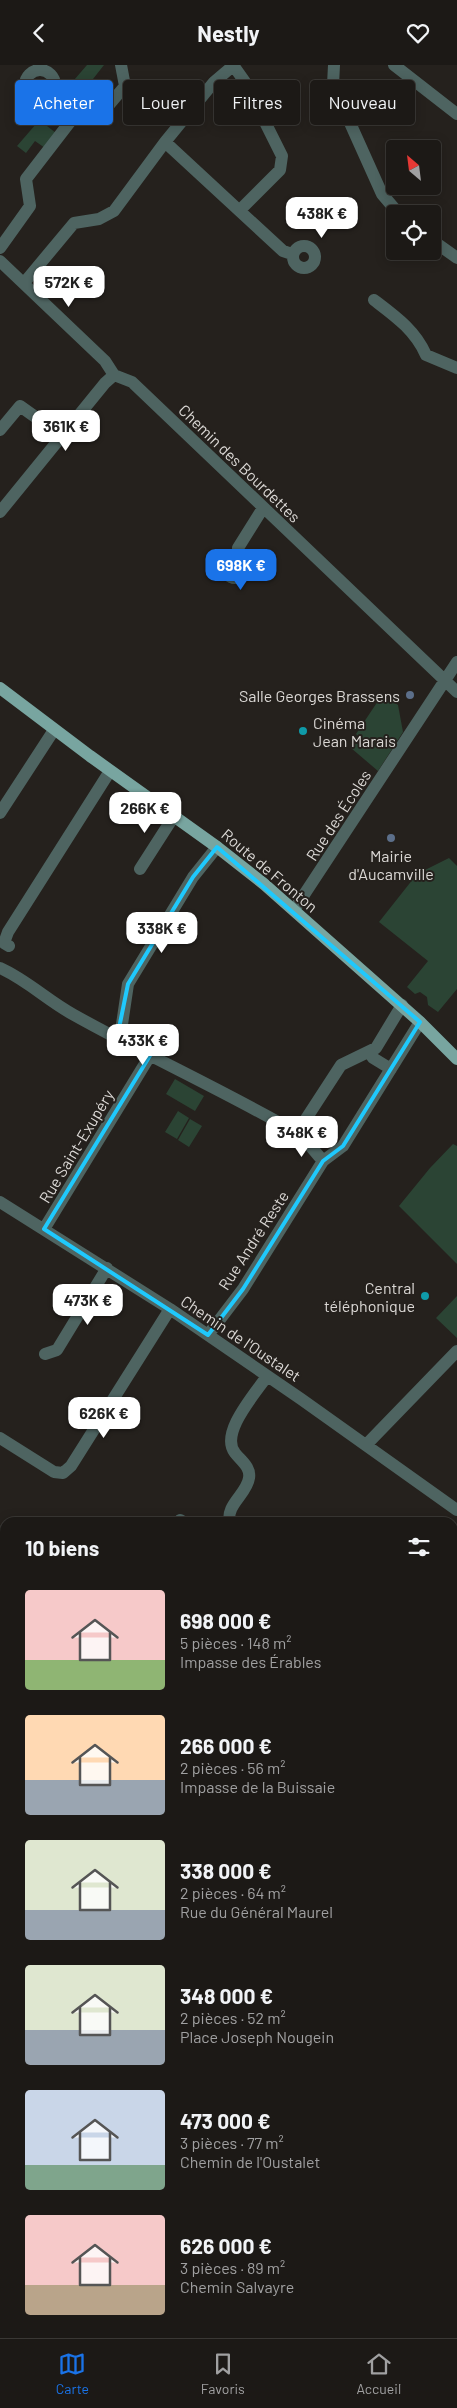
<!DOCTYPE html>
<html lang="fr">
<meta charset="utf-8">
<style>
body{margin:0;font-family:Barlow,sans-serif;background:#25221f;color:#f1f3f6;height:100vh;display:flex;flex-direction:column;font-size:19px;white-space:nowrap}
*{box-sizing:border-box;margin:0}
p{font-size:16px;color:#a0a0a1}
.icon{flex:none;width:28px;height:28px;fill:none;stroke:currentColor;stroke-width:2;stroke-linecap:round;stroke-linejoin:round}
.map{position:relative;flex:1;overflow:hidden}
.drawer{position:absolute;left:0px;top:1452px;width:458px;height:821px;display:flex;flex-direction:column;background:#1c1916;border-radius:15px 15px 0 0;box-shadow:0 2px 12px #0003,0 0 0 1px #3a3835}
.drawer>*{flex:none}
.banner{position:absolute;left:15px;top:15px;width:428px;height:45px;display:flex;gap:10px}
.needle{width:32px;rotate:332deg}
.tools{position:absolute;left:386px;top:75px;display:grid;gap:10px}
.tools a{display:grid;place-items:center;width:55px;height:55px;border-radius:5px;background:#1c1916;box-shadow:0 2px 12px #0003,0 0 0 1px #3a3835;font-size:25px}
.price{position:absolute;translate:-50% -42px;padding:0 11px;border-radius:10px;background:#fff;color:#222;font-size:16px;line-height:32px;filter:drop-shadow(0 1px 2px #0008)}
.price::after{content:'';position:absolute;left:50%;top:30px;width:15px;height:11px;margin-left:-8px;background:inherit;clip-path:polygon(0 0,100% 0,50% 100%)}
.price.selected{background:#1a73e8;color:#fff}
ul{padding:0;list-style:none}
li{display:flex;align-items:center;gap:15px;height:125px;padding:0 25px}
li span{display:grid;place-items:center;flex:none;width:140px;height:100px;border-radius:5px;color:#555}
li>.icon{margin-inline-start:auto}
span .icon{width:60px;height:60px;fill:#fffc;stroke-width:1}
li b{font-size:21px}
h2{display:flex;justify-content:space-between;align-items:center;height:60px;padding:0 25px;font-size:21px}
.tag{padding:0 18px;border-radius:5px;background:#1c1916;box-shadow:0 2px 12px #0003,0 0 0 1px #3a3835;font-size:18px;line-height:45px}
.tag.selected{background:#1a73e8;color:#fff}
header{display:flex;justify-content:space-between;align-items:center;height:65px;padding:0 25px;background:#1c1916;font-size:22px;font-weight:700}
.tabs{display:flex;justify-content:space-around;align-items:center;height:70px;border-top:1px solid #3a3835;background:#1c1916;font-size:14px;color:#a0a0a1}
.tabs a{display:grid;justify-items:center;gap:2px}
.tabs .selected{color:#1a73e8}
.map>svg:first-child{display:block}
.built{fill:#312921}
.green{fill:#2b4434}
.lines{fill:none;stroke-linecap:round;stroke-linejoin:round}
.stream{stroke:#144f50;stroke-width:2.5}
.minor{stroke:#4e6461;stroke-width:12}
.major{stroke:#78a5a0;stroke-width:12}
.highway{stroke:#88c0b9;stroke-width:15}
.marked{fill:none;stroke:#1fc9fd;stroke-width:4;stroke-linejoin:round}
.service-dot{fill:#5c6f8a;stroke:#25211d;stroke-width:2}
.culture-dot{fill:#0f9aa8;stroke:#25211d;stroke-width:2}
.labels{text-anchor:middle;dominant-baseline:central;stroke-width:4;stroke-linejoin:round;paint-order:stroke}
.street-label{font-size:16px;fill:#dbd8d5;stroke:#25211d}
.poi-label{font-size:16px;fill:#dbd8d5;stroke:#25211d;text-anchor:end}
</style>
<header><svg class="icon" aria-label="back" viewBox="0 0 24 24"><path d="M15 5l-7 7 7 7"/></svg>Nestly<svg class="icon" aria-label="heart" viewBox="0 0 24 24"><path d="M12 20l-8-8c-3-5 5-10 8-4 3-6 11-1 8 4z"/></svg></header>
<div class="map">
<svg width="457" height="2273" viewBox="0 0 457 2273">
<rect width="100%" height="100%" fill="#25211d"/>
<path class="built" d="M0 1749 5 1754V1918L0 1913Z
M5 2177V2269H375L376 2273H0V2179Z"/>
<path class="green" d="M87 0H104L82 28 77 25 47 61 56 68 45 83 35 76 26 88 17 81Z
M382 630 398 640 403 667 378 706 351 683 359 672 356 669Z
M449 793 457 801V924L438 947 428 940 427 932 420 927 415 929 407 922 428 896 379 857 417 809Z
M175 1014 204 1031 195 1046 166 1029Z
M178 1046 189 1053 177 1074 165 1067Z
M190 1054 202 1061 189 1082 178 1075Z
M453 1079 457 1081V1199L399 1141 430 1103Z
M457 1231V1273L436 1253Z"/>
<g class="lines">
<path class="stream" d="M452 2185 457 2178
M203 2269 207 2273
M335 2269 352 2273
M101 2273 110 2269
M380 2273 384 2269
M452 2273 457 2268"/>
<path class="minor" d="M233 0 245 17 282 91 280 105 240 145
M334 0 333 20 382 129 399 149
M394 0 457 49
M25 20a15 15 0 1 1 30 0a15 15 0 1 1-30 0Z
M165 77 283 186 292 189
M432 175 457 193
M293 192a11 11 0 1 1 22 0a11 11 0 1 1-22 0Z
M0 183 30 141 26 114 73 53H98L125 21 121 0
M0 196 105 296 114 310 132 317 457 627
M24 218 74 158 99 154 114 146 165 77 214 17 233 1
M374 235C395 251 415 265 426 290L457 303
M0 365 20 341 62 371
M0 447 105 318 114 310
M225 503a10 10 0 1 1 20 0a10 10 0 1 1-20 0Z
M240 494 238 483 263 443
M0 748 54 665
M140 804 174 751
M294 845 457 597
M9 881 4 878 8 867 110 706
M0 903C27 915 48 936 74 950 149 992 227 1027 301 1070
M402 940 376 983 341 1000 302 1060 301 1070 323 1096 343 1081 420 957
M117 973 121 966 128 919 193 812 217 782
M369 987 373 993 391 1004
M0 1137 170 1244 301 1334 457 1445
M44 1164 151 989
M208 1270 243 1224 323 1096
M45 1289 57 1285 107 1203
M0 1373 54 1407 63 1408 71 1401 170 1244
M366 1380 457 1286
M180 1455 185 1458
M230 1458C225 1440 247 1429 249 1413 251 1402 241 1396 235 1388 219 1368 256 1328 267 1311
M452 1538 457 1540
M0 1575 5 1580
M452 1825 457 1821
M0 1922 5 1928
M0 2167 5 2165
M452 2213 457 2207
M225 2269 229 2273
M404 2273 407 2269"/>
<path class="major" d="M0 623 90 691 217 782 264 819 420 957 457 994"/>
<path class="highway" d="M0 1697 5 1701
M0 1723 5 1728
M452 2093 457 2097
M452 2121 457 2125"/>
</g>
<path class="marked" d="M217 782 420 957 343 1081 323 1096 243 1224 208 1270 44 1164 151 989 117 973 128 919 193 812Z"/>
<g class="service-dot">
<circle cx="410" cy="630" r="5"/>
<circle cx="391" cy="773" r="5"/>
</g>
<g class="culture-dot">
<circle cx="303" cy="666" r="5"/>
<circle cx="425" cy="1231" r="5"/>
</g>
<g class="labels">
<g class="street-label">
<text transform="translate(240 398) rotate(44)">Chemin des Bourdettes</text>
<text transform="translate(338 750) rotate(-57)">Rue des Écoles</text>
<text transform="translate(270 805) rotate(40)">Route de Fronton</text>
<text transform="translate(76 1081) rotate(-59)">Rue Saint-Exupéry</text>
<text transform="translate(253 1175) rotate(-57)">Rue André Reste</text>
<text transform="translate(241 1273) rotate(34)">Chemin de l'Oustalet</text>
</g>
<g class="poi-label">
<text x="400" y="630">Salle Georges Brassens</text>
<text x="313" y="657" text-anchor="start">Cinéma<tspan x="313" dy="18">Jean Marais</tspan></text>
<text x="391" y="790" text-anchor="middle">Mairie<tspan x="391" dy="18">d'Aucamville</tspan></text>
<text x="415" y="1222">Central<tspan x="415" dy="18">téléphonique</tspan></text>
</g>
</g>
</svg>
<div class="tools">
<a><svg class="needle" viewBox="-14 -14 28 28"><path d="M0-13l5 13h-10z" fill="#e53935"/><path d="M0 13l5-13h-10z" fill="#a0a0a1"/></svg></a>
<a><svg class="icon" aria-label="locate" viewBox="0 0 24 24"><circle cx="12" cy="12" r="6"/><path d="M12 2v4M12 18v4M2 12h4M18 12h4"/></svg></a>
</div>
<b class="price" style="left:322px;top:174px">438K €</b>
<b class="price" style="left:69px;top:243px">572K €</b>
<b class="price" style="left:66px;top:387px">361K €</b>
<b class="price selected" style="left:241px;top:526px">698K €</b>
<b class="price" style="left:145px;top:769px">266K €</b>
<b class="price" style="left:162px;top:889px">338K €</b>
<b class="price" style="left:143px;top:1001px">433K €</b>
<b class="price" style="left:302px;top:1093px">348K €</b>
<b class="price" style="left:88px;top:1261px">473K €</b>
<b class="price" style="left:104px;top:1374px">626K €</b>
<div class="banner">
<a class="tag selected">Acheter</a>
<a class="tag">Louer</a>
<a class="tag">Filtres</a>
<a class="tag">Nouveau</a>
</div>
<section class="drawer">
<h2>10 biens<svg class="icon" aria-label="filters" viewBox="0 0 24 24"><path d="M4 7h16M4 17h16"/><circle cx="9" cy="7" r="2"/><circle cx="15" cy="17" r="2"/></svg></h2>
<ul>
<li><span style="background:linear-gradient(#f6c9c9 70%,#8fb573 0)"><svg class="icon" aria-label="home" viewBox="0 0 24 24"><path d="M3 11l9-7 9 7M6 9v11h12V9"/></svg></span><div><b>698 000 €</b><p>5 pièces · 148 m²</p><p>Impasse des Érables</p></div></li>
<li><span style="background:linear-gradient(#ffd9b3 65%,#9aa5b1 0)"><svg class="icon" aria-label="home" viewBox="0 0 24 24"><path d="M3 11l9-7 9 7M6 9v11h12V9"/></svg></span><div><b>266 000 €</b><p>2 pièces · 56 m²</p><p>Impasse de la Buissaie</p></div></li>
<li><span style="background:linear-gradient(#dfe7d0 70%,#9aa5b1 0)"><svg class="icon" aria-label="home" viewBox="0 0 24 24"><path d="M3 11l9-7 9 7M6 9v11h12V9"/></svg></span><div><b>338 000 €</b><p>2 pièces · 64 m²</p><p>Rue du Général Maurel</p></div></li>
<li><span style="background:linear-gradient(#dfe7d0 65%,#9aa5b1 0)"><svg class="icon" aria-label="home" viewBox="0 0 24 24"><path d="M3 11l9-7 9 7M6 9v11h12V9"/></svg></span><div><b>348 000 €</b><p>2 pièces · 52 m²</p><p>Place Joseph Nougein</p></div></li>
<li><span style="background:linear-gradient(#c9d6e8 75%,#7fa58c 0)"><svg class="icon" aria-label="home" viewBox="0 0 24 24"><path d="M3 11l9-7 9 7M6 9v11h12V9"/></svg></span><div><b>473 000 €</b><p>3 pièces · 77 m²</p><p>Chemin de l'Oustalet</p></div></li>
<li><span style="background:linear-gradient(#f6c9c9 70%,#b9a48a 0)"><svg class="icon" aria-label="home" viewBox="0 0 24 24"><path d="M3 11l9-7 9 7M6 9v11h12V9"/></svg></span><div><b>626 000 €</b><p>3 pièces · 89 m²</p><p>Chemin Salvayre</p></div></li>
</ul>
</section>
</div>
<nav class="tabs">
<a class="selected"><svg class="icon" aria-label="map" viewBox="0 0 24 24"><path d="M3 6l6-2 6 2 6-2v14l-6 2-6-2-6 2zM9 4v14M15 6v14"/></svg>Carte</a>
<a><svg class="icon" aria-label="saved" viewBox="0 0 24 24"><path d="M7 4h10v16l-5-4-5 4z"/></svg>Favoris</a>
<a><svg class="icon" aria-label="home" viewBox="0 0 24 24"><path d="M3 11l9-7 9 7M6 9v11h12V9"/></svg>Accueil</a>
</nav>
